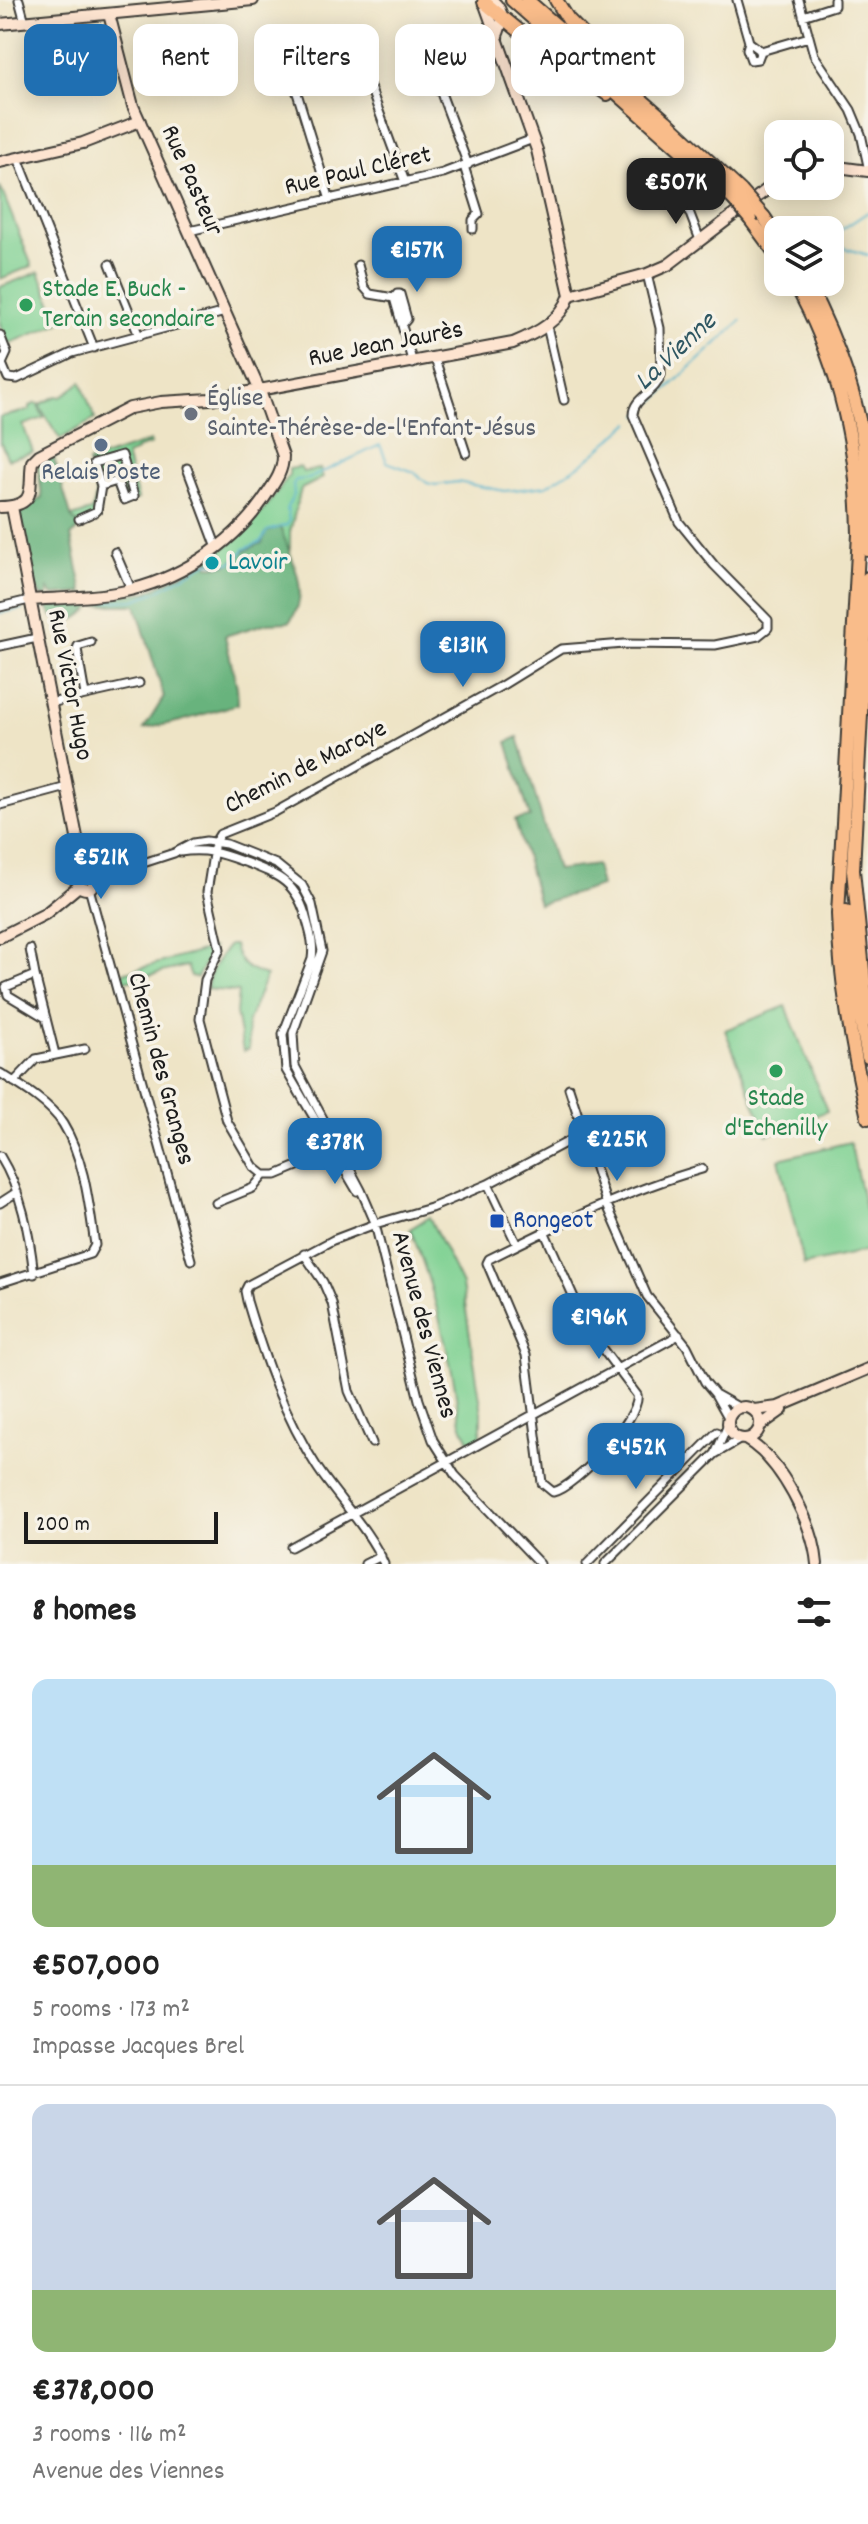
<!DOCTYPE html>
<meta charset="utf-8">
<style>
body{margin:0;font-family:Dekko,sans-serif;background:#f2f2f2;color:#222;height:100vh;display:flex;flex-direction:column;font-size:30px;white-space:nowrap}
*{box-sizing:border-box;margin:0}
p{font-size:26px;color:#767676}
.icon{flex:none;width:44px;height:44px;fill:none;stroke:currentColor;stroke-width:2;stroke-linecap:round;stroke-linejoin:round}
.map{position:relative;height:1564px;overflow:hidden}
.details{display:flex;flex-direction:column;background:#fff;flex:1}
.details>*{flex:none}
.top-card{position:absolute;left:24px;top:24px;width:820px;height:72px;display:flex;gap:16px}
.fabs{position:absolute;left:764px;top:120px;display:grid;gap:16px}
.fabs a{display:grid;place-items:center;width:80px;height:80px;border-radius:16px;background:#fff;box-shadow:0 4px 20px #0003;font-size:40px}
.scale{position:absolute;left:24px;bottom:20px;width:194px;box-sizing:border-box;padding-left:8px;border:4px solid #1c1c1c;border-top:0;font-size:22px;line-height:28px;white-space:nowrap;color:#1c1c1c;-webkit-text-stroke:6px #f7f3e8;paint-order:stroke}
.price{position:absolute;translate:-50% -68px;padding:0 18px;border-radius:16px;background:#1f6fb2;color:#fff;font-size:26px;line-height:52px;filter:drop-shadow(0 2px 4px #0008)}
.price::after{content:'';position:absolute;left:50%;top:48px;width:24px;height:18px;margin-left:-12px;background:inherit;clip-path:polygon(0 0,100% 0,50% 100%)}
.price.current{background:#222;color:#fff}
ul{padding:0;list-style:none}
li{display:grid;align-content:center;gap:16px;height:424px;padding:0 32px}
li+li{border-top:2px solid #e0e0e0}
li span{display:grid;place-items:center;height:248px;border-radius:16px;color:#555}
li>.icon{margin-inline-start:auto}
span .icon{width:144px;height:144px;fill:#fffc;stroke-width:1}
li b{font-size:34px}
h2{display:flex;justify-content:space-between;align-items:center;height:96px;padding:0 32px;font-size:34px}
.chip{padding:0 28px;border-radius:16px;background:#fff;box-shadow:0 4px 20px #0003;font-size:28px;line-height:72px}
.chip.current{background:#1f6fb2;color:#fff}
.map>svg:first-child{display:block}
.green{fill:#7fd193;stroke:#4e7658;stroke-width:2}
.forest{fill:#67b37d;stroke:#42684c;stroke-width:2}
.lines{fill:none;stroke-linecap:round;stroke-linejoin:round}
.stream{stroke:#4cb0cb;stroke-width:2}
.street-casing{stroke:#3c3a36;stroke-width:11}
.secondary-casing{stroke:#3c3a36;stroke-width:14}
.highway-casing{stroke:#3c3a36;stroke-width:16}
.street{stroke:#fff;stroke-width:7}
.secondary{stroke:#fde4d0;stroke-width:10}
.highway{stroke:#f9bc8a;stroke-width:12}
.highway-bridge-casing{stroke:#3c3a36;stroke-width:16;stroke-linecap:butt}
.highway-bridge{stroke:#f9bc8a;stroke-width:12}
.leisure-dot{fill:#2e9e5b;stroke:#f7f3e8;stroke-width:3}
.worship-dot{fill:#6b7280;stroke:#f7f3e8;stroke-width:3}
.service-dot{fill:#5c6f8a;stroke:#f7f3e8;stroke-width:3}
.culture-dot{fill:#0f9aa8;stroke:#f7f3e8;stroke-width:3}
.transit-dot{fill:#1a4fb4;stroke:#f7f3e8;stroke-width:3}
.labels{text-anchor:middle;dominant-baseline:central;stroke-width:7;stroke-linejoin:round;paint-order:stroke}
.street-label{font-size:26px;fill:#1c1c1c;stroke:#f7f3e8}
.leisure-label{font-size:26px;fill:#27864d;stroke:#f7f3e8;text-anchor:start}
.worship-label{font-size:26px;fill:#5b616d;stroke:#f7f3e8;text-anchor:start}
.service-label{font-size:26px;fill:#4e5e75;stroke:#f7f3e8}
.culture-label{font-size:26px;fill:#0d838f;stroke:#f7f3e8;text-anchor:start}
.transit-label{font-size:26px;fill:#164399;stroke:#f7f3e8;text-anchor:start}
.water-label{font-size:28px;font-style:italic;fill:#2f5762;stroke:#f7f3e8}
</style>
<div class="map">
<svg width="868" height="1564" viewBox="0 0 868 1564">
<rect width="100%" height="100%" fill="#f7f3e8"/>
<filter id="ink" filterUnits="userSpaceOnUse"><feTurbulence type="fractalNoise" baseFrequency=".0125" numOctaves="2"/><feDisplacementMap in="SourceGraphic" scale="16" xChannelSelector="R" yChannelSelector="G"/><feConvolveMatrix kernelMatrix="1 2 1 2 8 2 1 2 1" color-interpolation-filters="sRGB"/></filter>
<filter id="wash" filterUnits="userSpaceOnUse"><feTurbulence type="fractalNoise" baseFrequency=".006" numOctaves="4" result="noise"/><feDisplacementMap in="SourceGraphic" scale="32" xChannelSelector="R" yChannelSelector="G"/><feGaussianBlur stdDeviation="1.8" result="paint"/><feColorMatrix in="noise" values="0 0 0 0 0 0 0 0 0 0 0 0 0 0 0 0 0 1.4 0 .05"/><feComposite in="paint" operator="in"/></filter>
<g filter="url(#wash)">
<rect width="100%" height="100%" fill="#eee4c6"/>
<path class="green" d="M0 186 32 266 0 279Z
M39 272 60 323 8 344 0 324V287Z
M81 382 95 419 60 439 39 405 56 396 61 397Z
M37 403 44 418 23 425 33 452 8 459 0 441V417L30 410V406Z
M150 441 151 444 136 449 137 451 126 455 138 499 120 505 113 487 103 490C97 513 104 515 79 524L72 519V517L91 511C100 493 94 481 88 462Z
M300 467 303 472 320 469 323 478 301 489 290 532V554L280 528 262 543 244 550 238 560 230 564 216 566V561H208V558C242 539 268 507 289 475V469Z
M229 945H234C239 965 247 970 266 976L247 1024 249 1049 243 1051 236 1013 238 992 207 989C208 974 219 956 229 945Z
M213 948 197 978 191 977 187 966 121 982 119 974Z
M786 1006 827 1111 767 1135 725 1030Z
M850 1142 868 1222V1251L804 1265 779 1159Z
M429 1217 462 1285 481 1405V1437L471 1443C456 1423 458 1397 452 1372 441 1323 430 1276 410 1229Z"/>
<path class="forest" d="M53 455 72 519 79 524V529L71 536 83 593 53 595 48 589V596H41L35 587 31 586 18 516 25 507 42 498 38 466Z
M280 527C291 557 313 596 289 622L267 623 225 636 237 687 238 704 181 721 144 729 164 697 136 605H93C81 621 56 630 47 607L54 601 147 592 205 562 208 566C229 567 230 564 243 552 247 548 256 546 262 543L266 532Z
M518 737 557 870 596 865 601 886 539 904 515 820 530 817 507 742Z"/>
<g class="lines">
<path class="stream" d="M838 239 844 248 868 255
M830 244 838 238 841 230 868 212
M639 415 742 320
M42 607 48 604 135 600 156 592 207 563H230L238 559 244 549 261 542 267 531 287 525 289 521 287 507 294 495 293 484 296 480 308 479 380 445 387 462 414 472 427 483 436 485 457 482 505 491 546 486 583 463 630 423
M0 613 22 609"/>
</g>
</g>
<g filter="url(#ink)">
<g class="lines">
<g class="street-casing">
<path id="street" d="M19 0 25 22
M737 0 749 42 761 51 809 37
M799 0 814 55 851 110 861 134 868 166
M803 16 834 6V0
M749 42 747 49 751 60 758 59 761 51
M266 88 293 80
M436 88 441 93 468 165
M18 158 94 348
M464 166 479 214 473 220V229
M330 200 293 80 348 42 353 43 356 49 405 182
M685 201 700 240
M189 231 443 173 533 139
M110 264 139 336
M358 265 364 287 370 294 394 298 413 364
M394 298 397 294H400L407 319 402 325
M547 326 564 400
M0 335 7 353 2 364
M0 359 8 378 17 379 72 353 225 312
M435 359 466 453
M187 468 217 548
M79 519 97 511 101 486 94 463 122 455 134 496 124 500 117 481 101 486
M115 552 131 589
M0 607 29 600
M0 646 37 638
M85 695 77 649 78 646 91 642
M50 703 139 683
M0 805 67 787
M215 842 220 834 275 812 501 686 561 649 624 644 715 645 758 636 768 628V620L714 565 679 522 633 415C633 397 656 393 661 375L660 328 647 274
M214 848 207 892 220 949 205 980 200 1019 227 1121 254 1167 264 1175
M180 852C204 848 220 853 242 861 278 875 297 881 307 921 311 935 314 945 312 959L283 1034 286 1070 357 1191
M94 879 174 853 193 843 206 841 226 844 276 864 302 885 312 904 322 951 293 1033 295 1066 361 1190 374 1220 419 1400 433 1440 455 1475 540 1564
M89 888 191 1260
M30 949 35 975
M46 1018 8 995 6 987 35 975 55 1054
M0 1073C21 1086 50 1103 63 1124 85 1160 89 1205 95 1245L90 1254 0 1283
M14 1082 36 1059 85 1049
M569 1088 607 1205 647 1296 687 1346 705 1382 715 1394
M0 1156C22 1192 29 1232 34 1274
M488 1184 517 1245
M0 1203 17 1192
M216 1203 253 1188 264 1175H276L362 1139
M545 1233 589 1331 637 1395C642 1416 575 1488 553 1492L542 1483 526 1355 487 1263 489 1259C557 1225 628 1190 702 1169
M304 1254 323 1282 332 1303 349 1391 372 1443
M729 1419 715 1394 740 1408
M716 1452 728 1425
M291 1547 679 1335
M365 1564 381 1556
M384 1564C369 1529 338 1499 317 1467 284 1416 264 1358 247 1301L245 1291 248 1285 333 1240 375 1224 431 1208 488 1184 582 1134
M587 1564 717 1432
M605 1564 715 1454 741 1439"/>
</g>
<g class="secondary-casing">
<path id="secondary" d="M492 0C506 13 503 22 496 38
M484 2 537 150 570 295
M0 24 253 0
M0 162 83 143 140 121
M830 166 868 171
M0 507C39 506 28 488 32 462L39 455 130 408 161 402 210 399 513 343C537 333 561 321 570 295L647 274 668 265 778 181
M12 507 84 873
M29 600C59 598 92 598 121 592 176 581 231 546 263 500 272 486 283 474 283 456L260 391 133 106 109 14
M78 881a8 8 0 1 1 16 0a8 8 0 1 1-16 0Z
M0 937 45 914 80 885
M728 1423a16 16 0 1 1 32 0a16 16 0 1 1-32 0Z
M754 1410 778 1407 868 1369
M761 1425 782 1410
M745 1439C781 1459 814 1525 817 1564"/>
</g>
<g class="highway-casing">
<path id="highway" d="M512 0 682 151 734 200
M527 0 666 121 741 191
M556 0 568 19 620 72
M484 2 528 38 607 94
M764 217 778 238
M750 219 778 257
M794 282C838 360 858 444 859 534L838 914C840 984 853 1050 868 1118
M807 282C836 338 860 400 866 463 868 492 867 521 868 550
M868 578 853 870 868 1020
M846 911 854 985 868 1057"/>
</g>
<use href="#street" class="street"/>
<use href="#secondary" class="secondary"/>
<use href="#highway" class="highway"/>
<g class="highway-bridge-casing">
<path id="highway-bridge" d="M741 191 764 217
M734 200 750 219"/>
</g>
<use href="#highway-bridge" class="highway-bridge"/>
</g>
</g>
<g class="leisure-dot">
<circle cx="26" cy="305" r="8"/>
<circle cx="776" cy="1071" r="8"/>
</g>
<circle class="worship-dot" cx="191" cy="414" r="8"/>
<circle class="service-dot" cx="101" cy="445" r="8"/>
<circle class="culture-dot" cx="212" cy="563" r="8"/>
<rect class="transit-dot" x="489" y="1213" width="16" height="16" rx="4"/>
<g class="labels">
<g class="street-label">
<text transform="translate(358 172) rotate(-13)">Rue Paul Cléret</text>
<text transform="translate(191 181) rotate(66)">Rue Pasteur</text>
<text transform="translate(386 345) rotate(-11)">Rue Jean Jaurès</text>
<text transform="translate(69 685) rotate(79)">Rue Victor Hugo</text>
<text transform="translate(306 768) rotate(-27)">Chemin de Maraye</text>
<text transform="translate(160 1069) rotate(75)">Chemin des Granges</text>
<text transform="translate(423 1325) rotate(75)">Avenue des Viennes</text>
</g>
<g class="leisure-label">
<text x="42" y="290">Stade E. Buck -<tspan x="42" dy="30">Terain secondaire</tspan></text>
<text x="776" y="1099" text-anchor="middle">Stade<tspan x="776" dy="30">d'Echenilly</tspan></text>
</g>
<g class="worship-label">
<text x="207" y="399">Église<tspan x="207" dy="30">Sainte-Thérèse-de-l'Enfant-Jésus</tspan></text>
</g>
<g class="service-label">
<text x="101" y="473">Relais Poste</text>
</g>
<g class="culture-label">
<text x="228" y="563">Lavoir</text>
</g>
<g class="transit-label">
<text x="513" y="1221">Rongeot</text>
</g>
<g class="water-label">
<text transform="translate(677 353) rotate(-43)">La Vienne</text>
</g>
</g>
</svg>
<div class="fabs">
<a><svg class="icon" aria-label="locate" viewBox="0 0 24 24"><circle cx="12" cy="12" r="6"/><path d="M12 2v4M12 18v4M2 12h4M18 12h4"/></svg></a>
<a><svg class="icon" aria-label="layers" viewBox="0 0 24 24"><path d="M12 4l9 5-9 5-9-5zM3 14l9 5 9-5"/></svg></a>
</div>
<div class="scale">200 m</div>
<b class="price current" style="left:676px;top:226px">€507K</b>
<b class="price" style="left:417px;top:294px">€157K</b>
<b class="price" style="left:463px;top:689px">€131K</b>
<b class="price" style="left:101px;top:901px">€521K</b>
<b class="price" style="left:617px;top:1183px">€225K</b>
<b class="price" style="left:335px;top:1186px">€378K</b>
<b class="price" style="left:599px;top:1361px">€196K</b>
<b class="price" style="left:636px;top:1491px">€452K</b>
<div class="top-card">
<a class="chip current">Buy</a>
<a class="chip">Rent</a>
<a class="chip">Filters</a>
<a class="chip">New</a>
<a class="chip">Apartment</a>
</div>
</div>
<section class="details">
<h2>8 homes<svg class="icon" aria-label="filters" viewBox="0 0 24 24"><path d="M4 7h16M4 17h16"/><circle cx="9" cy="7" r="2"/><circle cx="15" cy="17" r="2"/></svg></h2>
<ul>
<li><span style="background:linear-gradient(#bfe0f5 75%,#8fb573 0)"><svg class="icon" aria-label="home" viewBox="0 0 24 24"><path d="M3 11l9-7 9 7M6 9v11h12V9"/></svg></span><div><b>€507,000</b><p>5 rooms · 173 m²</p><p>Impasse Jacques Brel</p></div></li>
<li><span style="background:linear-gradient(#c9d6e8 75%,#8fb573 0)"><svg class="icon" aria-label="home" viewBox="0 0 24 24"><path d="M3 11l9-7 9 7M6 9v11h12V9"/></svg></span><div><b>€378,000</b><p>3 rooms · 116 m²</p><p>Avenue des Viennes</p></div></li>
</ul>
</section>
